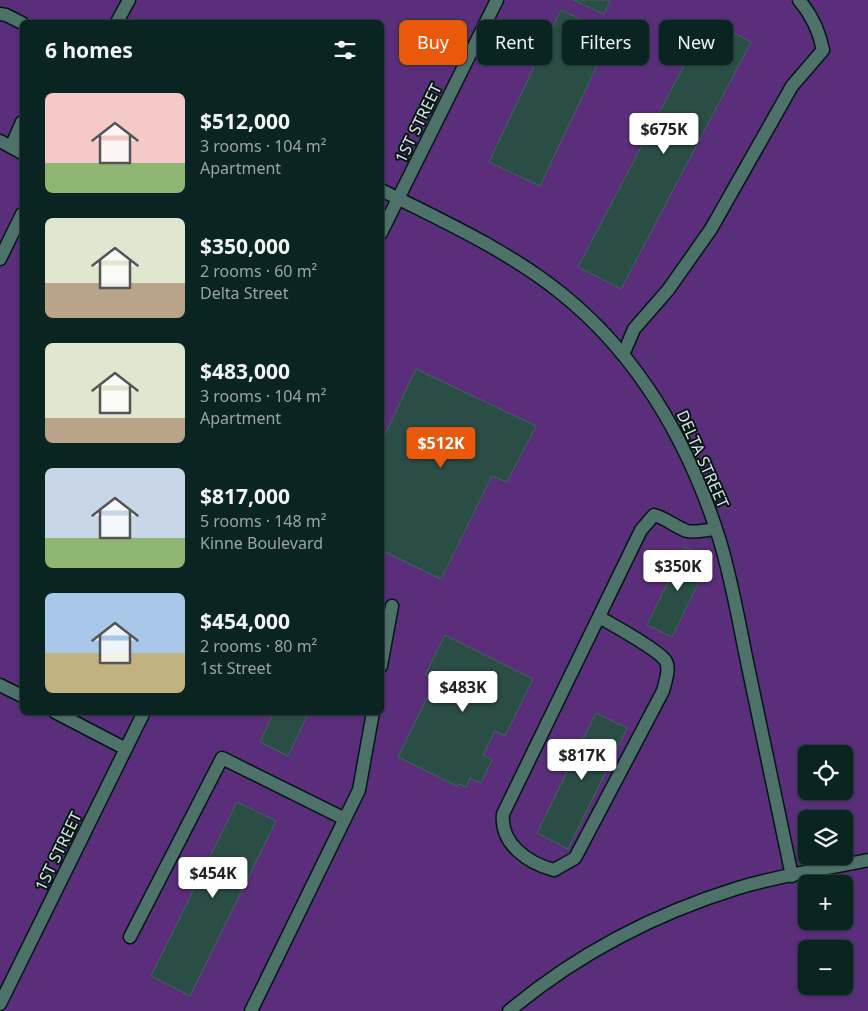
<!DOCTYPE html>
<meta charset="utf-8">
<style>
body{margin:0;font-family:"Noto Sans",sans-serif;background:#18312e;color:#f1f3f6;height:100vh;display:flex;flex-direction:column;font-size:19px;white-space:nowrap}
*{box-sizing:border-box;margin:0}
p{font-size:16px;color:#99a5a5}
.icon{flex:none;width:28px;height:28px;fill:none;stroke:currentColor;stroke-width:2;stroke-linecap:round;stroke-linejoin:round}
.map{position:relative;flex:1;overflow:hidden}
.side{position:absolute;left:20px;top:20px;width:364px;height:695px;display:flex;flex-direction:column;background:#0a2521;border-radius:8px;box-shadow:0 1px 4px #0004,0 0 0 1px #2a423f}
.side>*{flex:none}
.top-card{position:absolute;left:399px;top:20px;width:394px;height:45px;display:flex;gap:10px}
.controls{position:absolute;left:798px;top:745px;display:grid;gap:10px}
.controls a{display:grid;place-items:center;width:55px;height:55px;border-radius:8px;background:#0a2521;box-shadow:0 1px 4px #0004,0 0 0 1px #2a423f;font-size:25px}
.price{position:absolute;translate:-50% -42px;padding:0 11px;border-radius:5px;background:#fff;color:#222;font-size:16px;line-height:32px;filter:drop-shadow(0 1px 2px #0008)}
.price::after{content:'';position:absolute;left:50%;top:30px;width:15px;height:11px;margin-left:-8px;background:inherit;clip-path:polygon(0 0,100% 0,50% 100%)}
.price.selected{background:#ea580c;color:#fff}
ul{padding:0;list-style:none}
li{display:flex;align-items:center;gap:15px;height:125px;padding:0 25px}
li span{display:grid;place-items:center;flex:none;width:140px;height:100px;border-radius:8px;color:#555}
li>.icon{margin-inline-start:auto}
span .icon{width:60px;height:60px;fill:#fffc;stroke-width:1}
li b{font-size:21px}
h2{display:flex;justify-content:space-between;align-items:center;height:60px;padding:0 25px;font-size:21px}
.pill{padding:0 18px;border-radius:8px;background:#0a2521;box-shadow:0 1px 4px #0004,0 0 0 1px #2a423f;font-size:18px;line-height:45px}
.pill.selected{background:#ea580c;color:#fff}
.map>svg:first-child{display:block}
.green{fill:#5a2e7a;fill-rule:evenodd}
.building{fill:#2a4d46;stroke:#41655e}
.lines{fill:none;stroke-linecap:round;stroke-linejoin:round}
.minor-casing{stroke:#001814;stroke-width:15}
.minor{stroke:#4e716a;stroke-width:12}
.labels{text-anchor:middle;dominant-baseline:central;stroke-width:4;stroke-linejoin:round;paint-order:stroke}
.street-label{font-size:16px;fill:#d8ebe7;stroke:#081614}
</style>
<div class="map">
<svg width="868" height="1011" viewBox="0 0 868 1011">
<rect width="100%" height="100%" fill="#0e312c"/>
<path class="green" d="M0 0H868V1011H0ZM22 22H381V712H22ZM806 754H844V791H806ZM806 819H844V856H806ZM806 884H844V921H806ZM806 949H844V986H806Z"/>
<path class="building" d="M573 0H610L604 14Z
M561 10 612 34 540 186 489 162Z
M708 20 751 42 621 289 578 267Z
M416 369 536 426 507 482 492 476 441 579 381 550V443Z
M685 547 710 559 672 637 647 625Z
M445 635 533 679 505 736 495 731 483 755 492 760 481 783 470 778 466 787 459 784 457 786 398 757 436 680 425 675Z
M274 712H309L288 756 260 742Z
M596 713 627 728 568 849 537 833Z
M237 802 276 821 190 996 151 976Z"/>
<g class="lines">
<g class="minor-casing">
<path id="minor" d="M0 14 6 15 22 23
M117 22 129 0
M0 141 22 153
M11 147 22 122
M381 190C443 221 509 251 562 294 640 357 689 444 719 538 733 583 740 630 750 676 764 742 778 809 792 876
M381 233 497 0
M0 259 22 214
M623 355 634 329 668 290 711 229 792 86 823 50C819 30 812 15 799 0
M599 617C613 625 657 649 665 660 671 668 665 682 663 691L575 858 554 870C528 863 500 844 503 814L641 530 654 515C666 518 675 527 687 531 695 533 707 530 715 529
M381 666 392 606
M0 685 22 696
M55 712 126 749
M130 937 222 758 345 819
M0 1004 144 712
M251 1011 359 790 373 712
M509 1011C576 955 654 914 738 888 780 875 825 869 868 860"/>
</g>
<use href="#minor" class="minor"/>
</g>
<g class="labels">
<g class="street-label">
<text transform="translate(418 123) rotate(-64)">1ST STREET</text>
<text transform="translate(703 459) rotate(66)">DELTA STREET</text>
<text transform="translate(58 851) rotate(-64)">1ST STREET</text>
</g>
</g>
</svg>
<div class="controls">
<a><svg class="icon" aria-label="locate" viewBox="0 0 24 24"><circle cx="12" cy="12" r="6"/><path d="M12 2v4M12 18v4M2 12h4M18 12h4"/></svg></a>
<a><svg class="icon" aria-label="layers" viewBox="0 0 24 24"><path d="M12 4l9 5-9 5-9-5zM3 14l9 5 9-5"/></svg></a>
<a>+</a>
<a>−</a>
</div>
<b class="price" style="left:664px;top:155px">$675K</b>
<b class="price selected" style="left:441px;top:469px">$512K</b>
<b class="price" style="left:678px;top:592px">$350K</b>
<b class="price" style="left:463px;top:713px">$483K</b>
<b class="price" style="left:582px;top:781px">$817K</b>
<b class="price" style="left:213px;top:899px">$454K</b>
<div class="top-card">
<a class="pill selected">Buy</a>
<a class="pill">Rent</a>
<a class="pill">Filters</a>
<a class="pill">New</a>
</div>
<section class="side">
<h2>6 homes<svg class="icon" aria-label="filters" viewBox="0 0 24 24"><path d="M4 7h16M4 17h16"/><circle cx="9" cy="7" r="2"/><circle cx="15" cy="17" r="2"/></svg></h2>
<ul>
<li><span style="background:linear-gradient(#f6c9c9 70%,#8fb573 0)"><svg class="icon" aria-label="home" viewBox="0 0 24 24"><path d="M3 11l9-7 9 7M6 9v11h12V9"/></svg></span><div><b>$512,000</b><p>3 rooms · 104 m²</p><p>Apartment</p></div></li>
<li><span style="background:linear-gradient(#dfe7d0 65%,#b9a48a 0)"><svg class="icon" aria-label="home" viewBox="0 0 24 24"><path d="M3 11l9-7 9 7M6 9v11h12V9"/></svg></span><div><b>$350,000</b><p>2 rooms · 60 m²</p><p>Delta Street</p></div></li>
<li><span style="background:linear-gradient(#dfe7d0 75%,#b9a48a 0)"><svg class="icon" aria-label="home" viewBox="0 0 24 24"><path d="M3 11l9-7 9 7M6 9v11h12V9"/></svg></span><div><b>$483,000</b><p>3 rooms · 104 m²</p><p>Apartment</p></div></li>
<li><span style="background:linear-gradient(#c9d6e8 70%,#8fb573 0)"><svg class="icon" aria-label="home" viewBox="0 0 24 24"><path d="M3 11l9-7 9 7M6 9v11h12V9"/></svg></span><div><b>$817,000</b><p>5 rooms · 148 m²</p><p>Kinne Boulevard</p></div></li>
<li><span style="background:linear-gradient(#a9c7e8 60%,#c2b280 0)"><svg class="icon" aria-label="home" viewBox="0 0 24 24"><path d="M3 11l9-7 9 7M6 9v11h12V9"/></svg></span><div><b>$454,000</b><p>2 rooms · 80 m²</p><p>1st Street</p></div></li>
</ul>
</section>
</div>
